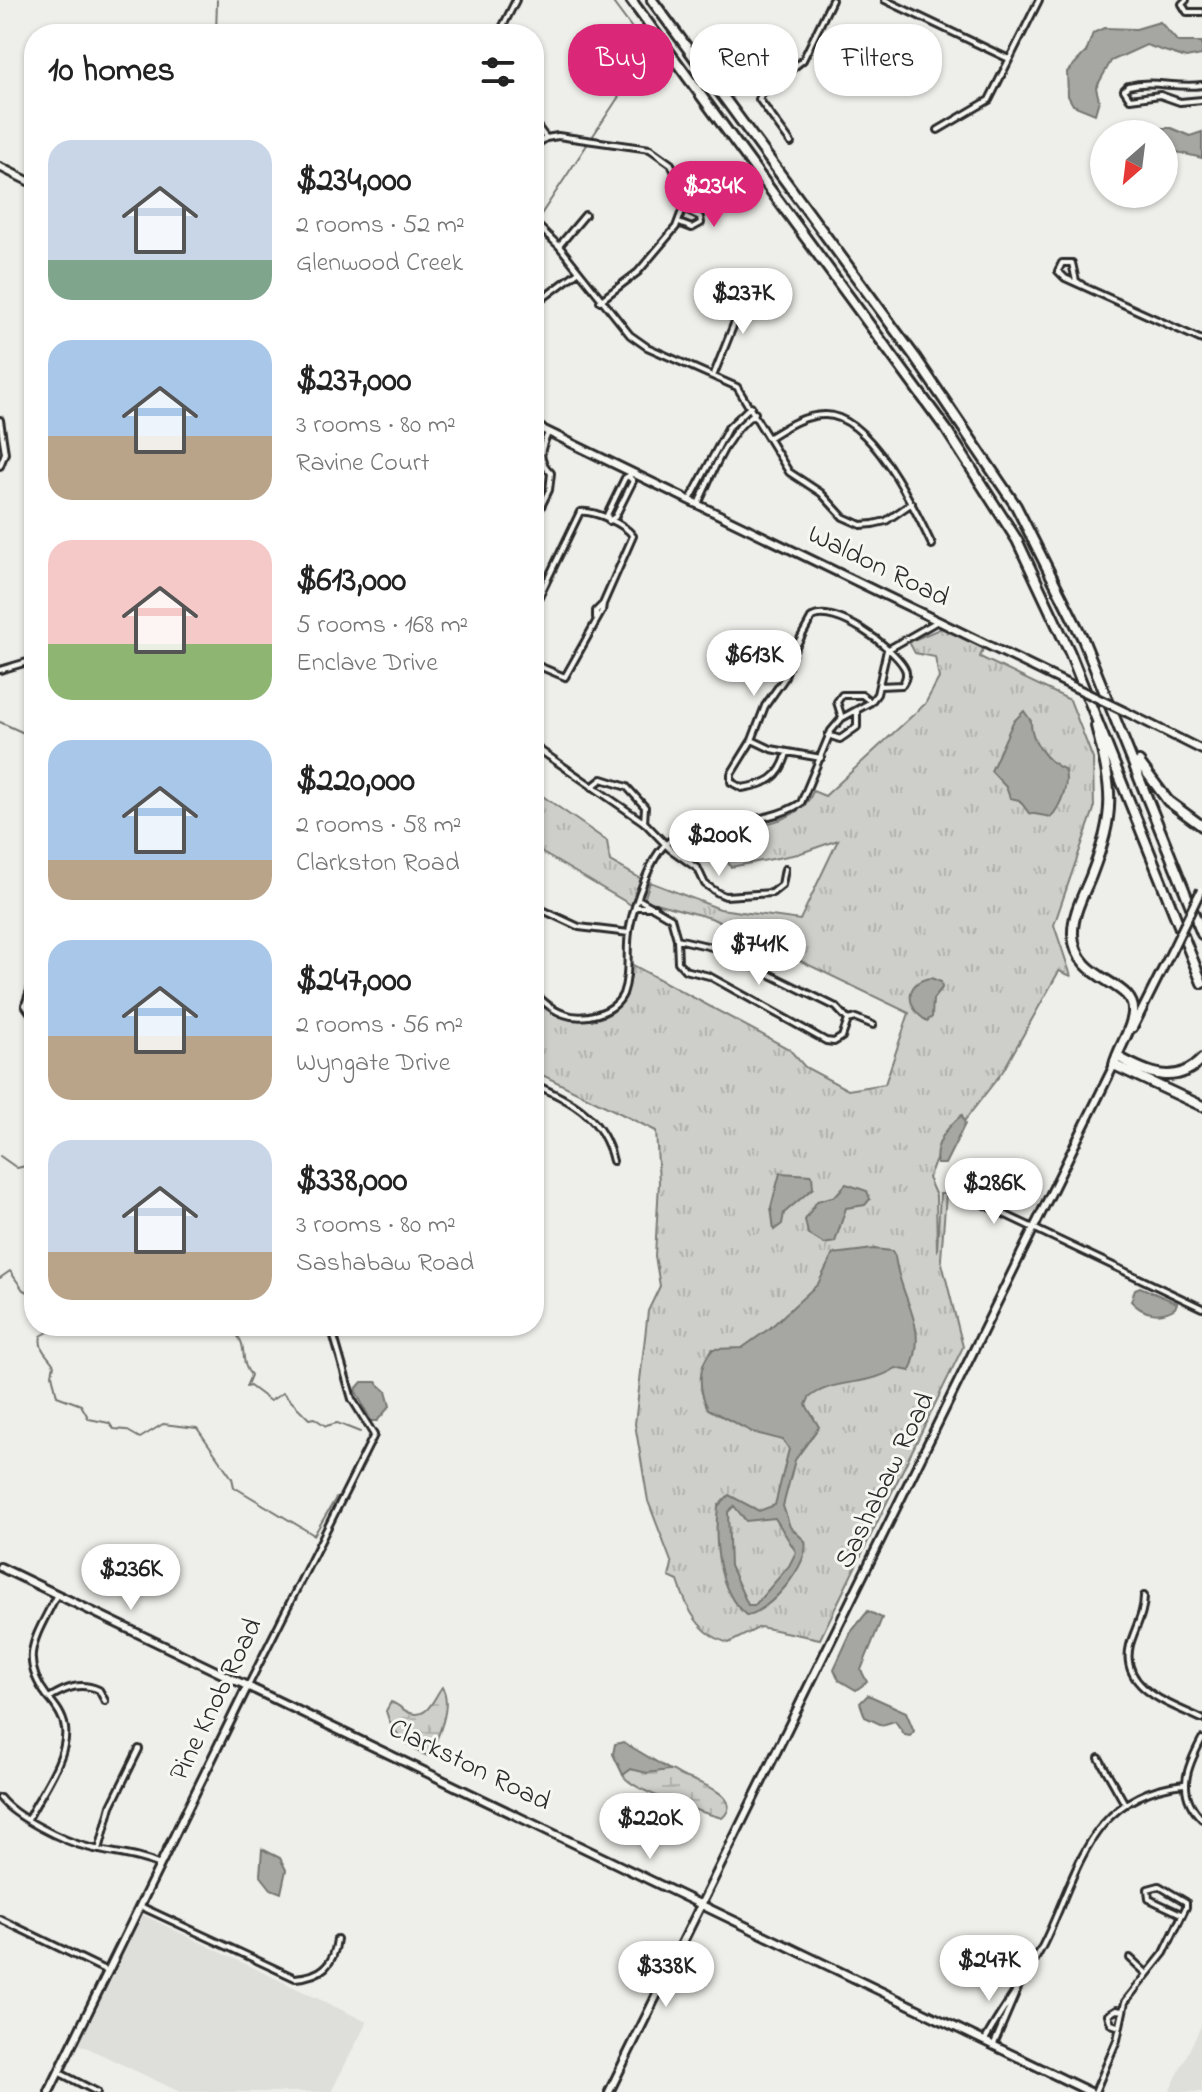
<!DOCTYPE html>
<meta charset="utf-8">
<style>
body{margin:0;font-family:"Indie Flower",sans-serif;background:#f6f6f6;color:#222;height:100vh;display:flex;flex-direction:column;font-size:30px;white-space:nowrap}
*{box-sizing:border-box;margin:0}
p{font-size:26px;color:#767676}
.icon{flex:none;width:44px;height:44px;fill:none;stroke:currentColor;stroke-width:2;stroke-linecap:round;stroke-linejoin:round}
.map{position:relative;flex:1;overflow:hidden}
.panel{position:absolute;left:24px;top:24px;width:520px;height:1312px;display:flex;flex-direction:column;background:#fff;border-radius:32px;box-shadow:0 2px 6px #0004}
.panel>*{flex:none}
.top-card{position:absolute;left:568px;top:24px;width:514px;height:72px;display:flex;gap:16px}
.needle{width:52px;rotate:208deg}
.controls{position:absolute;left:1090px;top:120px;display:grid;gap:16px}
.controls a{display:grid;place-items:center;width:88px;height:88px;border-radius:50%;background:#fff;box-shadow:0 2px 6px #0004;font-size:40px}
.price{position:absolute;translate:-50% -68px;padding:0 18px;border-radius:28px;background:#fff;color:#222;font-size:26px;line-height:52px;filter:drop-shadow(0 2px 4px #0008)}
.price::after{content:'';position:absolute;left:50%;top:48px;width:24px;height:18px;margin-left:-12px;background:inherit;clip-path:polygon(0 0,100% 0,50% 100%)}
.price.selected{background:#db2777;color:#fff}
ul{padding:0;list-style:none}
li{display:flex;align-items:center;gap:24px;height:200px;padding:0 24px}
li span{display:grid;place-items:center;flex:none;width:224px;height:160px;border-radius:24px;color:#555}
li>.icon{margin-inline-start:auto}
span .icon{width:96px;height:96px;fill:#fffc;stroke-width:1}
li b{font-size:34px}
h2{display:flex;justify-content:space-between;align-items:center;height:96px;padding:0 24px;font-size:34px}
.pill{padding:0 28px;border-radius:32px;background:#fff;box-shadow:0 2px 6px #0004;font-size:28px;line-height:72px}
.pill.selected{background:#db2777;color:#fff}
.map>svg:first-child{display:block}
.built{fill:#dededb}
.grass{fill:url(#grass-tufts);stroke:#7c7c7a;stroke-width:2}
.wetland{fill:url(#wetland-marsh);stroke:#7c7c7a;stroke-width:2}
.water{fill:#a6a6a3;stroke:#757573;stroke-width:2;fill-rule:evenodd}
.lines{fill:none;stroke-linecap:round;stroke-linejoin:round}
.stream{stroke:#757573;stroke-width:2}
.street-casing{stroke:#2b2b2b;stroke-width:10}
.secondary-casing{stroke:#2b2b2b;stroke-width:12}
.highway-casing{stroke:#2b2b2b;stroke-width:14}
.street{stroke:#f6f6f2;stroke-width:4}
.secondary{stroke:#f6f6f2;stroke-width:6}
.highway{stroke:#f6f6f2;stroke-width:8}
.secondary-bridge-casing{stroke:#2b2b2b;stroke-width:12;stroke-linecap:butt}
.secondary-bridge{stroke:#f6f6f2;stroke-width:6}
.labels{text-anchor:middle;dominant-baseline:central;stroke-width:6;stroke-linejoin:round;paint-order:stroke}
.street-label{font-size:28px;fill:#2b2b2b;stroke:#f6f6f2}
</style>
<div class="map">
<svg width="1202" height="2092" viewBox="0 0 1202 2092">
<defs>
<pattern id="grass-tufts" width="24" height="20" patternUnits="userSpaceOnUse" patternTransform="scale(2)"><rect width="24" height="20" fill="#cececa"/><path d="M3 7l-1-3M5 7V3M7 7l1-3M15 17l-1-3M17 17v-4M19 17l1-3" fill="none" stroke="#b1b1ae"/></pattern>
<pattern id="wetland-marsh" width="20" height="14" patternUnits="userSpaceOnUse" patternTransform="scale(2)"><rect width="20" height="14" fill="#cececa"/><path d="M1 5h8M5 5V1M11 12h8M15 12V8" fill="none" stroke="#b1b1ae"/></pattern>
</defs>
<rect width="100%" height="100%" fill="#eeeeea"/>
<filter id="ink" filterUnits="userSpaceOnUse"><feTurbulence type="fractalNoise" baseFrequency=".0125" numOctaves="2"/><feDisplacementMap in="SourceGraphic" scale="16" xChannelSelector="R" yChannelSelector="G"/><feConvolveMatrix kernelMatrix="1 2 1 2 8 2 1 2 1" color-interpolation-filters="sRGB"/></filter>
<g filter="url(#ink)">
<path class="built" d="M139 1913 367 2022 331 2092H180L75 2042Z
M1202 2024V2092H1169Z"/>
<path class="grass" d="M944 627 984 646 980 657 1070 700 1093 759 1094 809 1054 925 1071 976 1059 971 1003 1071 938 1155 928 1178 936 1196 937 1252 940 1194H946L941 1259 963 1347 820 1639 760 1627 729 1643C699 1635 687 1609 678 1581L669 1577 672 1564 648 1501 635 1424 648 1311 660 1286 655 1256 659 1182 656 1131 534 1071V998C575 1033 632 1029 631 964L789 1049 805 1067 848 1090 885 1084 909 1013 711 918 644 900 650 882 720 909 800 920 838 840 798 854 731 867 708 834C740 827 801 827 813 791L825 796 925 704 939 678 935 657 915 653 909 642Z
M534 790 607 841 610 861 643 880 633 906 534 848Z"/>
<path class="wetland" d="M442 1687C453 1705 438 1739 428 1756 409 1750 391 1731 386 1711L391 1702C398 1704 401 1709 408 1712 428 1721 434 1697 442 1687Z
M631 1769C646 1773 656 1769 670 1770 674 1770 677 1774 682 1776 694 1781 747 1796 722 1818 701 1812 631 1791 623 1775Z"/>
<path class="water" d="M1160 22 1178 42H1202V55L1186 58 1146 45 1111 61 1096 88 1099 100 1095 114 1073 105 1068 96 1067 72 1086 52 1093 33 1104 28 1136 29Z
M1149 128H1171L1190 136 1202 132V158L1164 149V134H1143Z
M1024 711 1031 721C1030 739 1046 762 1064 769 1070 783 1061 805 1051 817L1029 813 1019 800 1010 798 1006 787 991 771 1013 722Z
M931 978 941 982 942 988 933 999 932 1017 927 1021C905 1008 904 981 931 978Z
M962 1115 965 1124 945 1164H937C933 1144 948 1126 962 1115Z
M780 1173 812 1175 813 1188 784 1213 782 1224 774 1230 771 1207Z
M846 1184 867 1191 870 1199 865 1205 846 1208 835 1242 824 1244 808 1234 805 1220 817 1201 835 1196Z
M874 1249 892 1251 895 1256C900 1301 930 1324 910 1371L896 1368C868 1387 832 1378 809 1398L806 1405 819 1427 795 1460 783 1506 790 1527 805 1541C811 1563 767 1615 746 1615 717 1591 714 1540 718 1506L729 1495 759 1511 775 1505 789 1449 783 1440 752 1432 708 1409C698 1389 697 1366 713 1349L742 1348 770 1328 818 1284 833 1254ZM734 1506 746 1521 775 1518 796 1552 789 1566 755 1605H748L730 1566 728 1512Z
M1140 1287 1177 1303 1175 1308C1161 1318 1142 1314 1131 1301L1135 1289Z
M362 1382H376L386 1391 390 1406 377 1421H371L355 1390Z
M868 1611 882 1618 861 1670 867 1682 856 1690 839 1680 834 1669 851 1632Z
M868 1695 906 1712 914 1731 910 1736 905 1735 895 1721 882 1725 865 1717 860 1703Z
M623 1742 670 1770 647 1773 631 1769 623 1775 613 1754 615 1744Z
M262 1849 280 1858 286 1870 281 1893 271 1889 260 1875Z"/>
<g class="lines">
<path class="stream" d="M216 34 217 0
M534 225 649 51 611 0
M534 238 539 240
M0 722 24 733
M0 1156 17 1168 30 1165 34 1179
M0 1278 10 1271 23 1290 34 1294
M49 1326 50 1331 41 1336C38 1350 48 1355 54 1365L52 1374 57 1396 81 1405 89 1419 109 1423 114 1429 126 1430 140 1438 163 1424 197 1428 232 1478 234 1487 314 1535 336 1498
M234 1326C235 1335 240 1337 242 1344 245 1356 242 1365 251 1375L246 1387 250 1386 270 1401 283 1393 309 1419 314 1418 326 1426 337 1423 360 1432"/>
<g class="street-casing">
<path id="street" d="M885 0 1009 59
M1186 0 1182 4 1187 12H1202
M499 34 516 0
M1202 85C1176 89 1154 79 1128 86L1124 90 1130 99 1160 95 1180 102 1202 100
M534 122 546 138
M938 130 989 100 1039 0
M791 143 759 99 762 93 803 60 832 0
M534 146 546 138 558 136 650 149 671 164 684 191 685 203 676 227 638 272 600 301
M534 222 559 246 630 335 647 347 737 387 789 472 821 493 843 517 861 525 873 524 886 521 912 503
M679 223 692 228 701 223 700 217 683 209
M559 246 585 215
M1082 285 1076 281 1072 263H1062L1058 271 1065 278 1202 340
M534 305 578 272
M714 374 748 289
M0 420 5 453 0 466
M768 438C786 427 803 415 825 415 871 415 915 509 932 545
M630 478 633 481 615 517 609 521 607 515 625 478 632 474
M690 500 728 428 751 406
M698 504C713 473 726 433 755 413
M534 521 549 490 551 473C536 459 541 449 548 433
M547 580 541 593 580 512C594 510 625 524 633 536L603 604
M534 608 541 593
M534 664 565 677 602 611 603 604 596 611V618
M0 670 34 660
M842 718 837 702 842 695H862L871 702
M828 735 840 739 857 727V710
M752 740 771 749 821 758
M534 746 645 823 670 849 698 869 705 884 718 893 725 896 772 893 782 885 785 869
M787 753C780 779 767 784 742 788L731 782V774L752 740 765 706 784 679 794 650 812 617C835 605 892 646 904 667 908 673 906 679 902 685L879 686
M592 787 602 779 627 787 645 807 644 823
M640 900 671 918 677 939 716 948 836 1007 848 1020 856 1018 873 1025
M534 906 579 927 629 933
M638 907H655
M677 939 678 962 685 970 709 976 826 1041 834 1042 842 1037 848 1020
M34 979 25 1005 34 1018
M534 993C543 1001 553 1011 564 1014 583 1021 614 1014 623 994 631 972 625 948 630 926 634 906 651 855 667 843 698 818 764 828 801 803L831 731 842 718 871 702 877 694 887 650 936 622
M534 1084C573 1102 603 1117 613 1161
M968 1197 1202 1308
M1144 1596C1144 1615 1135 1627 1130 1645 1119 1689 1171 1704 1202 1719
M249 1684 374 1435 352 1399 331 1326
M49 1698C67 1687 80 1682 99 1690L105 1701
M1202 1739C1187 1767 1175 1793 1202 1819
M1099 1758 1125 1804
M0 1798C15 1817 63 1841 87 1847 112 1854 136 1854 160 1865
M28 1819C40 1794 69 1757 65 1728 63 1715 55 1705 47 1696 16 1656 39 1633 57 1594
M99 1850 111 1806 139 1749
M140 1906 295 1978C322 1976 334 1965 337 1939
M0 1919 107 1971
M1130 1958 1146 1973
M1120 2027 1111 2024 1108 2015 1116 2010 1123 2011
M985 2040C1003 2007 1026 1979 1043 1945 1079 1873 1087 1795 1184 1784
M994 2044 1018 1988
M60 2073 97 2092
M1095 2092 1117 2040 1125 2002 1164 1953 1186 1907V1902L1159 1886 1148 1889 1149 1899 1181 1914"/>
</g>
<g class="secondary-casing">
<path id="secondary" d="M0 167 34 184
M534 425 1070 685
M1128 713 1202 750
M1133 1028 1171 952
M0 1567 1090 2092
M49 2092 248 1685
M609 2092 1115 1063"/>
</g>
<g class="highway-casing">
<path id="highway" d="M631 0 946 429 1017 540 1070 653 1202 983
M652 0 915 357 1016 506 1083 639 1202 934
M1096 726C1113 792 1116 811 1091 876 1084 894 1072 914 1073 935 1076 983 1136 980 1133 1013 1132 1030 1118 1048 1114 1065L1202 1106
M1139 762 1168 801 1202 826
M1118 1057C1147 1073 1175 1087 1202 1059"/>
</g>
<use href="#street" class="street"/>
<use href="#secondary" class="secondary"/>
<use href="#highway" class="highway"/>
<g class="secondary-bridge-casing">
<path id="secondary-bridge" d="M1070 685 1128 713
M1171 952 1201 890"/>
</g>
<use href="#secondary-bridge" class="secondary-bridge"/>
</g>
</g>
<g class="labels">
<g class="street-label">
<text transform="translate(878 567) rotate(26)">Waldon Road</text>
<text transform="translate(886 1481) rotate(-64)">Sashabaw Road</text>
<text transform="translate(217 1700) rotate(-64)">Pine Knob Road</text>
<text transform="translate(469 1766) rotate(26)">Clarkston Road</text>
</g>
</g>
</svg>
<div class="controls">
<a><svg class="needle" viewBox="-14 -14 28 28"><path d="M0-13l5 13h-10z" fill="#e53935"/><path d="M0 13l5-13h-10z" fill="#767676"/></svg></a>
</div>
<b class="price selected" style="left:714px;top:229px">$234K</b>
<b class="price" style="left:743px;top:336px">$237K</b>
<b class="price" style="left:754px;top:698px">$613K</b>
<b class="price" style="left:719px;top:878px">$200K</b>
<b class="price" style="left:759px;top:987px">$741K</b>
<b class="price" style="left:994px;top:1226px">$286K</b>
<b class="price" style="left:131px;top:1612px">$236K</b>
<b class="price" style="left:650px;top:1861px">$220K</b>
<b class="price" style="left:989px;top:2003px">$247K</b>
<b class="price" style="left:666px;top:2009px">$338K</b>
<div class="top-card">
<a class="pill selected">Buy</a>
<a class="pill">Rent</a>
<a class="pill">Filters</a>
</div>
<section class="panel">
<h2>10 homes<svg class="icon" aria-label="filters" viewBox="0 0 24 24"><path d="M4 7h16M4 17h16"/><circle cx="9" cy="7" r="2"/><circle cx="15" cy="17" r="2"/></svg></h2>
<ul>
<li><span style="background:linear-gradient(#c9d6e8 75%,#7fa58c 0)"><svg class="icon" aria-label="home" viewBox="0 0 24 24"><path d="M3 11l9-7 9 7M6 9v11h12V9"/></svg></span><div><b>$234,000</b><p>2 rooms · 52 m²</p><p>Glenwood Creek</p></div></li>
<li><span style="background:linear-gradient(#a9c7e8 60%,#b9a48a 0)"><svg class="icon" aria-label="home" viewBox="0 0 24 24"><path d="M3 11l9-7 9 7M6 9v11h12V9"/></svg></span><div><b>$237,000</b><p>3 rooms · 80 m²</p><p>Ravine Court</p></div></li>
<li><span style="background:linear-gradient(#f6c9c9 65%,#8fb573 0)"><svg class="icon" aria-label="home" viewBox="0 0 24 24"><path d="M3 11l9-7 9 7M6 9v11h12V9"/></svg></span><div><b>$613,000</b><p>5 rooms · 168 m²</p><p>Enclave Drive</p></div></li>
<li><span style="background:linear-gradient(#a9c7e8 75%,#b9a48a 0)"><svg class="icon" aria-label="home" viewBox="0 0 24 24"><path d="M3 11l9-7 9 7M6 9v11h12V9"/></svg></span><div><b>$220,000</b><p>2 rooms · 58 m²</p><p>Clarkston Road</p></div></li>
<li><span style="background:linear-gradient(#a9c7e8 60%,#b9a48a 0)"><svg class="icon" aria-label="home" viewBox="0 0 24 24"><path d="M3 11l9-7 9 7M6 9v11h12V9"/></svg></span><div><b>$247,000</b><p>2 rooms · 56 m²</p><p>Wyngate Drive</p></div></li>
<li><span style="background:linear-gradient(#c9d6e8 70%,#b9a48a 0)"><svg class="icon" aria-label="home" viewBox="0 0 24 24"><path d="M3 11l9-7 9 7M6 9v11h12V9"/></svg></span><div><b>$338,000</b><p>3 rooms · 80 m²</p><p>Sashabaw Road</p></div></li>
</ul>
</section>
</div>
